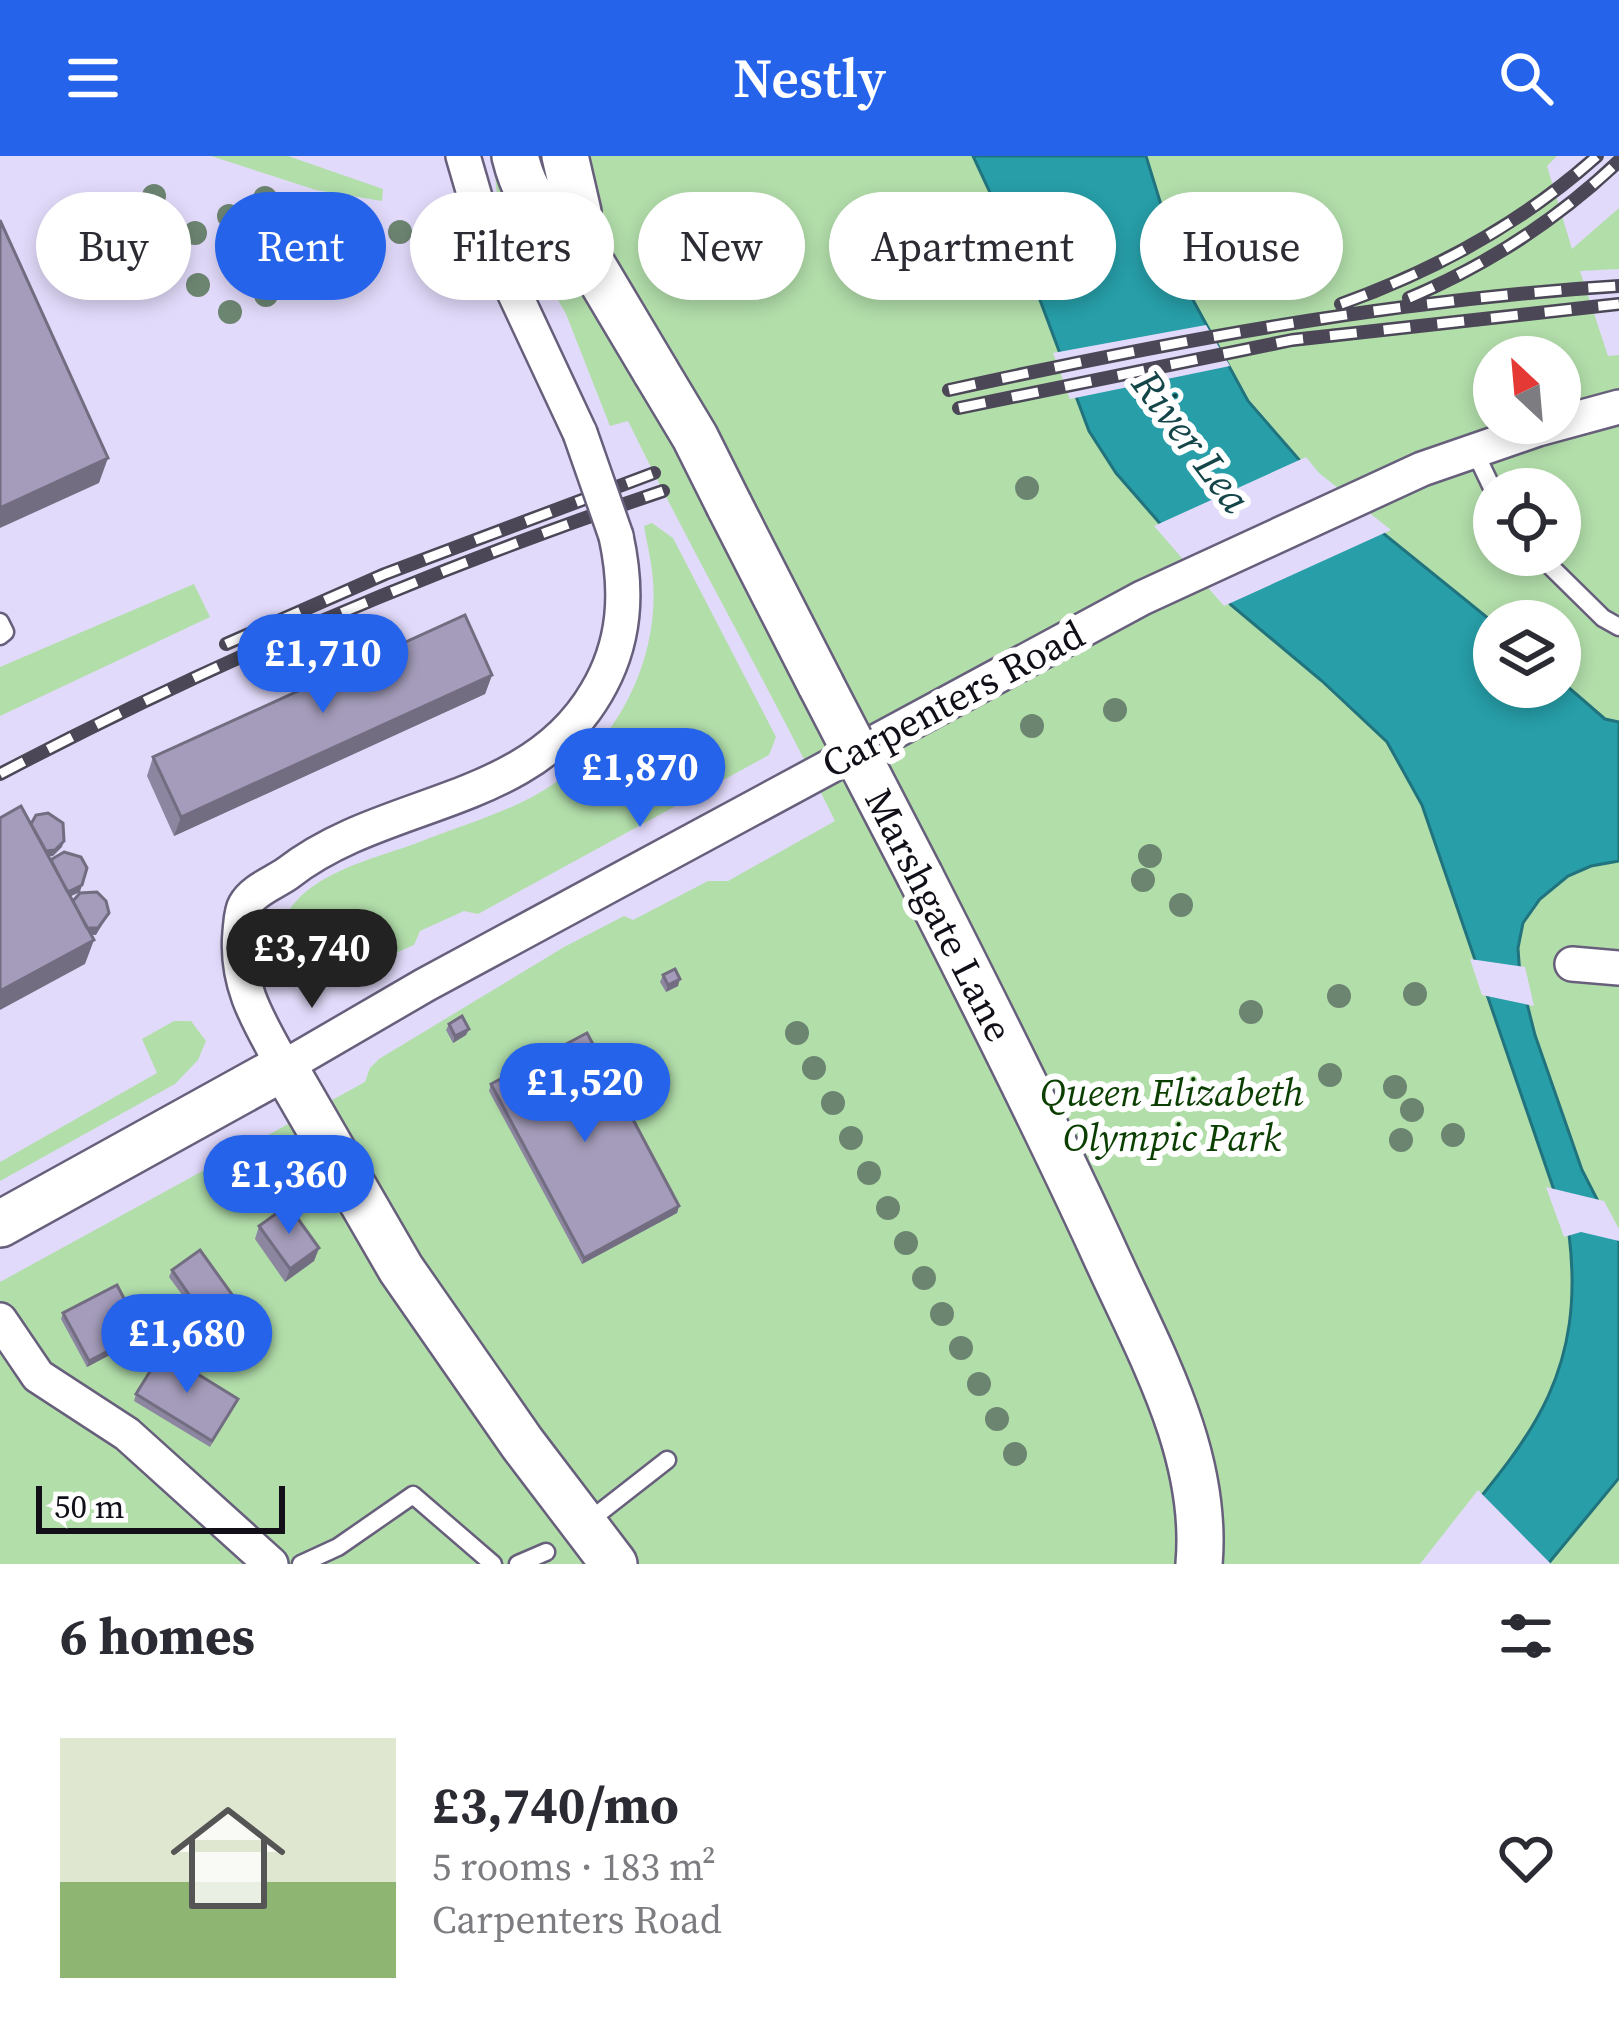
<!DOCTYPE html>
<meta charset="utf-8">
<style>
body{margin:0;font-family:"Source Serif 4",serif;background:#f2f2f3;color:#2b2b33;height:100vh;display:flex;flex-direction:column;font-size:45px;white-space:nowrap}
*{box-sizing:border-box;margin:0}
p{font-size:39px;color:#7c7c81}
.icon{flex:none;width:66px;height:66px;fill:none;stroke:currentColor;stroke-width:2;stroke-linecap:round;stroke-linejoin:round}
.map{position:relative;height:1408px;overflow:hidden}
.side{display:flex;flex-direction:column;background:#fff;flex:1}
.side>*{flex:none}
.guide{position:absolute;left:36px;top:36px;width:1548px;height:108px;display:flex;gap:24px}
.needle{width:78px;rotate:334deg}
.fabs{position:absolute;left:1473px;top:180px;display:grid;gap:24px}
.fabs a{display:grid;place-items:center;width:108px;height:108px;border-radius:50%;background:#fff;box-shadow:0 6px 18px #0003;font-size:60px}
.scale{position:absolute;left:36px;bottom:30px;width:249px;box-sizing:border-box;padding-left:12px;border:6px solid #120f19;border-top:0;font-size:33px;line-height:42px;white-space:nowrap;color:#120f19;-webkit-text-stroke:9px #fff;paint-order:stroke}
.price{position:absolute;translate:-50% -102px;padding:0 27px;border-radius:42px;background:#2563eb;color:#fff;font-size:39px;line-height:78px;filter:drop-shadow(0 3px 6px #0008)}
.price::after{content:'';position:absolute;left:50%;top:72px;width:36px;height:27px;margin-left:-18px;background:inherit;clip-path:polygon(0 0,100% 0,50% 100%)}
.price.current{background:#222;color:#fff}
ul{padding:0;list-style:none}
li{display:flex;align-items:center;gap:36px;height:300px;padding:0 60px}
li+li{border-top:3px solid #e1e1e2}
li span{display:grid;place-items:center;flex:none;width:336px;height:240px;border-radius:0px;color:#555}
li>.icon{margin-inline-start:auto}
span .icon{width:144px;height:144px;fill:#fffc;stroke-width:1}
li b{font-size:51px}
h2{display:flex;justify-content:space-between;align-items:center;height:144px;padding:0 60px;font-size:51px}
.chip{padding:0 42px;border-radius:54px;background:#fff;box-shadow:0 6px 18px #0003;font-size:42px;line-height:108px}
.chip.current{background:#2563eb;color:#fff}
header{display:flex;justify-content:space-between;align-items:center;height:156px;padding:0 60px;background:#2563eb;color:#fff;font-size:54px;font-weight:600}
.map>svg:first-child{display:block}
.green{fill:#b2deaa;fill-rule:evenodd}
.water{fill:#279ea8;stroke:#21737d;stroke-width:3}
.pier{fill:#e2dafa}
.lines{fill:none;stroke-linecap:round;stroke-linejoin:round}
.lane-casing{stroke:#675f7b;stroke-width:21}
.street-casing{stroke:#675f7b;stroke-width:38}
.secondary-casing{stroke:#675f7b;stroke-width:50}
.lane{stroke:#fff;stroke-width:16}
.street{stroke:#fff;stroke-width:33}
.secondary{stroke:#fff;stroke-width:45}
.rail-casing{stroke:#4b4757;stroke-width:14}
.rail{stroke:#fff;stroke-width:9;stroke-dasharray:27;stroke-linecap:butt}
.street-bridge-casing{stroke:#675f7b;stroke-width:38;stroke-linecap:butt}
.secondary-bridge-casing{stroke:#675f7b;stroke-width:50;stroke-linecap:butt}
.street-bridge{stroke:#fff;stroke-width:33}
.secondary-bridge{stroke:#fff;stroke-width:45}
.tree{fill:#6c8571}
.wall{fill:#8d86a0}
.shaded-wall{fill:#736d82}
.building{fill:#a49cba;stroke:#736d82;stroke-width:3}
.labels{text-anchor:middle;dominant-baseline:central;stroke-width:12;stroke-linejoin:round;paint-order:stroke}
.street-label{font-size:39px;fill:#120f19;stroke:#fff}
.park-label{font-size:39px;font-style:italic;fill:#0b3f01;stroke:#fff}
.water-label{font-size:42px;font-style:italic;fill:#134549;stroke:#fff}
</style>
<header><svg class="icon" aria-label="menu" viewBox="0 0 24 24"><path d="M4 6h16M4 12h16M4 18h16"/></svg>Nestly<svg class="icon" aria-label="search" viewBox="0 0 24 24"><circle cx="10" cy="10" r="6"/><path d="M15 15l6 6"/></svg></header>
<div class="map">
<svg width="1619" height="1408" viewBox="0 0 1619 1408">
<rect width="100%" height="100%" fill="#e2dafa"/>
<path class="green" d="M211 0H288L383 33 382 45 316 34Z
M493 0H1557L1547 10 1572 93 1619 52V113L1580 115 1608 200 1619 199V1408H0V1126L365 926 370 912 379 903 564 791 624 760 633 764 708 725H728L835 665C769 530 694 400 628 265L610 270 566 158 497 39ZM1494 201H1560V267H1494ZM1494 333H1560V399H1494ZM1494 465H1560V531H1494Z
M652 367 673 382 776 581 769 599 478 758 464 755 420 775 414 789 327 827C255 829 269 758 315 729 344 709 384 699 417 687 461 669 512 656 552 629 618 586 659 503 653 425 652 407 647 388 644 370Z
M194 428 210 461 0 560V511Z
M174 865H191L206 885 198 904 175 928 0 1025V1006L157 917 142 883Z"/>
<path class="water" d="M973 0H1146L1187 133 1248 245 1315 322 1494 467V531H1560V524L1605 563 1619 566V705L1591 710 1568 720 1540 743 1523 767 1518 792 1520 820 1535 879 1582 1014 1619 1086V1322L1548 1408H1426C1516 1295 1588 1235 1569 1078L1422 649 1387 586 1322 525 1231 449 1116 317 1089 275 1040 144Z"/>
<path class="pier" d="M1206 169 1230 210 1070 243 1053 197Z
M1306 301 1319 317 1391 374 1224 450 1154 370Z
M1470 803 1525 811 1534 850 1482 839Z
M1546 1031 1604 1045 1619 1073V1085L1581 1076 1564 1081Z
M1478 1334 1551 1408H1420Z"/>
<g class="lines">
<g class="lane-casing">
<path id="lane" d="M1474 294 1494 336
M1539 399 1603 462 1619 471
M0 466 5 476 0 480
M585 1368 667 1304
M301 1408 338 1391 413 1339 493 1408
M518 1408 546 1396"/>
</g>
<g class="street-casing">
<path id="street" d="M463 0 484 72 580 277
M616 380C628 435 626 487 596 537 529 651 384 642 288 717 274 727 253 734 245 749 241 756 241 767 240 776 235 829 259 866 284 911L425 829 1142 442 1422 313 1538 273 1619 251
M1572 808 1619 812
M0 1164 38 1220 127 1278 271 1408"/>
</g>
<g class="secondary-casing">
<path id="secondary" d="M515 0C523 33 538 63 572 75L656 216
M565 0 578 56 572 75
M729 349 821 529
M920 720C982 842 1044 965 1101 1089 1146 1190 1209 1294 1199 1408
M0 1068 284 911 401 1113 522 1287 614 1408"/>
</g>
<use href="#lane" class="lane"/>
<use href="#street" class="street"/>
<use href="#secondary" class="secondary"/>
<g class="rail-casing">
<path id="rail" d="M1409 142C1487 109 1558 63 1619 5
M1341 148C1436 114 1521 68 1597 0
M949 234C1171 185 1392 144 1619 130
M959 252 1292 184 1619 148
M226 488 385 418 654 317
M0 618C213 506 435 412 663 335"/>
</g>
<use href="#rail" class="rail"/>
<g class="street-bridge-casing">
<path id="street-bridge" d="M580 277 616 380"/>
</g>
<g class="secondary-bridge-casing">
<path id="secondary-bridge" d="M656 216 695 281 729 349
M821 529 920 720"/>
</g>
<use href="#street-bridge" class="street-bridge"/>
<use href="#secondary-bridge" class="secondary-bridge"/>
</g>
<g class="tree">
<circle cx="154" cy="40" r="12"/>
<circle cx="265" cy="42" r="12"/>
<circle cx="229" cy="60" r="12"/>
<circle cx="118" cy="61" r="12"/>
<circle cx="334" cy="64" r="12"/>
<circle cx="400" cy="76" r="12"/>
<circle cx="195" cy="77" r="12"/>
<circle cx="305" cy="79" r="12"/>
<circle cx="364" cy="93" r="12"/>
<circle cx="159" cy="96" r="12"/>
<circle cx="268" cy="96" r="12"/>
<circle cx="336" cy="107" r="12"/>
<circle cx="234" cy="112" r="12"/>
<circle cx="298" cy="124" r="12"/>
<circle cx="198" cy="129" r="12"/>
<circle cx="266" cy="139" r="12"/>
<circle cx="230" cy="156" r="12"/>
<circle cx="1027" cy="332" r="12"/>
<circle cx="1115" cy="554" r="12"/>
<circle cx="1032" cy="570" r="12"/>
<circle cx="1150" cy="700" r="12"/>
<circle cx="1143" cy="724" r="12"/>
<circle cx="1181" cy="749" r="12"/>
<circle cx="1415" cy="838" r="12"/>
<circle cx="1339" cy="840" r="12"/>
<circle cx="1251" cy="856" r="12"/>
<circle cx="797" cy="877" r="12"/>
<circle cx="814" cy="912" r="12"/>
<circle cx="1330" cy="919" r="12"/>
<circle cx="1395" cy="931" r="12"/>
<circle cx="833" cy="947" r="12"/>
<circle cx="1412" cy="954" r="12"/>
<circle cx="1453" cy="979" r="12"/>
<circle cx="851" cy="982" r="12"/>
<circle cx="1401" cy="984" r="12"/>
<circle cx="869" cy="1017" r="12"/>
<circle cx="888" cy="1052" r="12"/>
<circle cx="906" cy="1087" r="12"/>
<circle cx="924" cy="1122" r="12"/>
<circle cx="942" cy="1158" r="12"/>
<circle cx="961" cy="1192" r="12"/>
<circle cx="979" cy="1228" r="12"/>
<circle cx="997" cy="1263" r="12"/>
<circle cx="1015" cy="1298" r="12"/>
</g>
<path class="wall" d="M492 519 485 538 174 680 147 620 153 601Z
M663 819 678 830 666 836 660 826Z
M449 868 469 873 466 879 453 887 446 874Z
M491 928 679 1050 677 1057 582 1108 489 935Z
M259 1070 319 1092 314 1105 285 1126 255 1083Z
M172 1114 238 1158 205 1181 196 1169 199 1162 169 1121Z
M63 1157 142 1177 140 1183 87 1211 61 1163Z
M136 1238 235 1249 210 1291 134 1245Z"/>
<path class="shaded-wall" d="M108 302 99 327 0 372V352Z
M492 519 485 538 174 680 181 661Z
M64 685 62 691 53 700 39 702 42 695Z
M82 729 80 736 67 742 70 735Z
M109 757 96 779 76 778 78 772Z
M94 784 85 808 0 854V835Z
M680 823 678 830 666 836 668 829Z
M469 873 466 879 453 887 455 880Z
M679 1050 677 1057 582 1108 584 1102Z
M319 1092 314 1105 285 1126 290 1113Z
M241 1151 238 1158 205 1181 208 1175Z
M142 1177 140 1183 87 1211 89 1205Z"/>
<path class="building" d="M0 64 108 302 0 352Z
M465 459 492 519 181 661 153 601Z
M21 650 94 784 0 835V662Z
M48 657 63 667 64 685 55 694 46 695 31 668 36 659Z
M64 696 81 701 87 712 82 729 70 735H67L52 706V703Z
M97 736 106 745 109 757 98 772H87L73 745 80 737Z
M675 813 680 823 668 829 663 819Z
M462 860 469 873 455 880 449 868Z
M587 877 679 1050 584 1102 491 928Z
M288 1049 319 1092 290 1113 259 1070Z
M200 1094 241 1151 208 1175 199 1162 203 1159 172 1114Z
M117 1129 142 1177 89 1205 63 1157Z
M162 1196 238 1243 212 1285 136 1238Z"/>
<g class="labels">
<g class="street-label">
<text transform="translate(953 543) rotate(-28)">Carpenters Road</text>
<text transform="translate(939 759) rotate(63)">Marshgate Lane</text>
</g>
<g class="park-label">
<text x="1172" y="936">Queen Elizabeth<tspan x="1172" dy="45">Olympic Park</tspan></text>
</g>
<g class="water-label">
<text transform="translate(1192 285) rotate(53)">River Lea</text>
</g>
</g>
</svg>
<div class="fabs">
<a><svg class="needle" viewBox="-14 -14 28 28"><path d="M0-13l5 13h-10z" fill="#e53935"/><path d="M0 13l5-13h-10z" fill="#7c7c81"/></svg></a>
<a><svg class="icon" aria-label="locate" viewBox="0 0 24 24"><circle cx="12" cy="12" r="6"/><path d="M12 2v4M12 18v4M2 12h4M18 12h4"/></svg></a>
<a><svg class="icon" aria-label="layers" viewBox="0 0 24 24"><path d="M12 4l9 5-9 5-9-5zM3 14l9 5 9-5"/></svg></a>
</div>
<div class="scale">50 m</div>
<b class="price" style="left:323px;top:560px">£1,710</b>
<b class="price" style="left:640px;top:674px">£1,870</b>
<b class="price current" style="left:312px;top:855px">£3,740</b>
<b class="price" style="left:585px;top:989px">£1,520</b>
<b class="price" style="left:289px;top:1081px">£1,360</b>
<b class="price" style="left:187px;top:1240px">£1,680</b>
<div class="guide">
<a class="chip">Buy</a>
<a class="chip current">Rent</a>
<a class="chip">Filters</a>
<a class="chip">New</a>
<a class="chip">Apartment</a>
<a class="chip">House</a>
</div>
</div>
<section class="side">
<h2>6 homes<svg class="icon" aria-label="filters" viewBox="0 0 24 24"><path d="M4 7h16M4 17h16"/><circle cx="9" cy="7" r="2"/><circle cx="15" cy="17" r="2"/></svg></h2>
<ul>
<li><span style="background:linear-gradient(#dfe7d0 60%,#8fb573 0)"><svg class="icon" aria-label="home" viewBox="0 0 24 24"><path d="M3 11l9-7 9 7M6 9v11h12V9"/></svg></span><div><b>£3,740/mo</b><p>5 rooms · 183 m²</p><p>Carpenters Road</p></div><svg class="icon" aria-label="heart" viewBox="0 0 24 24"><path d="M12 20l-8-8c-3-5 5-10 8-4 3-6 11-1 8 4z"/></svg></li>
</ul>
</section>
